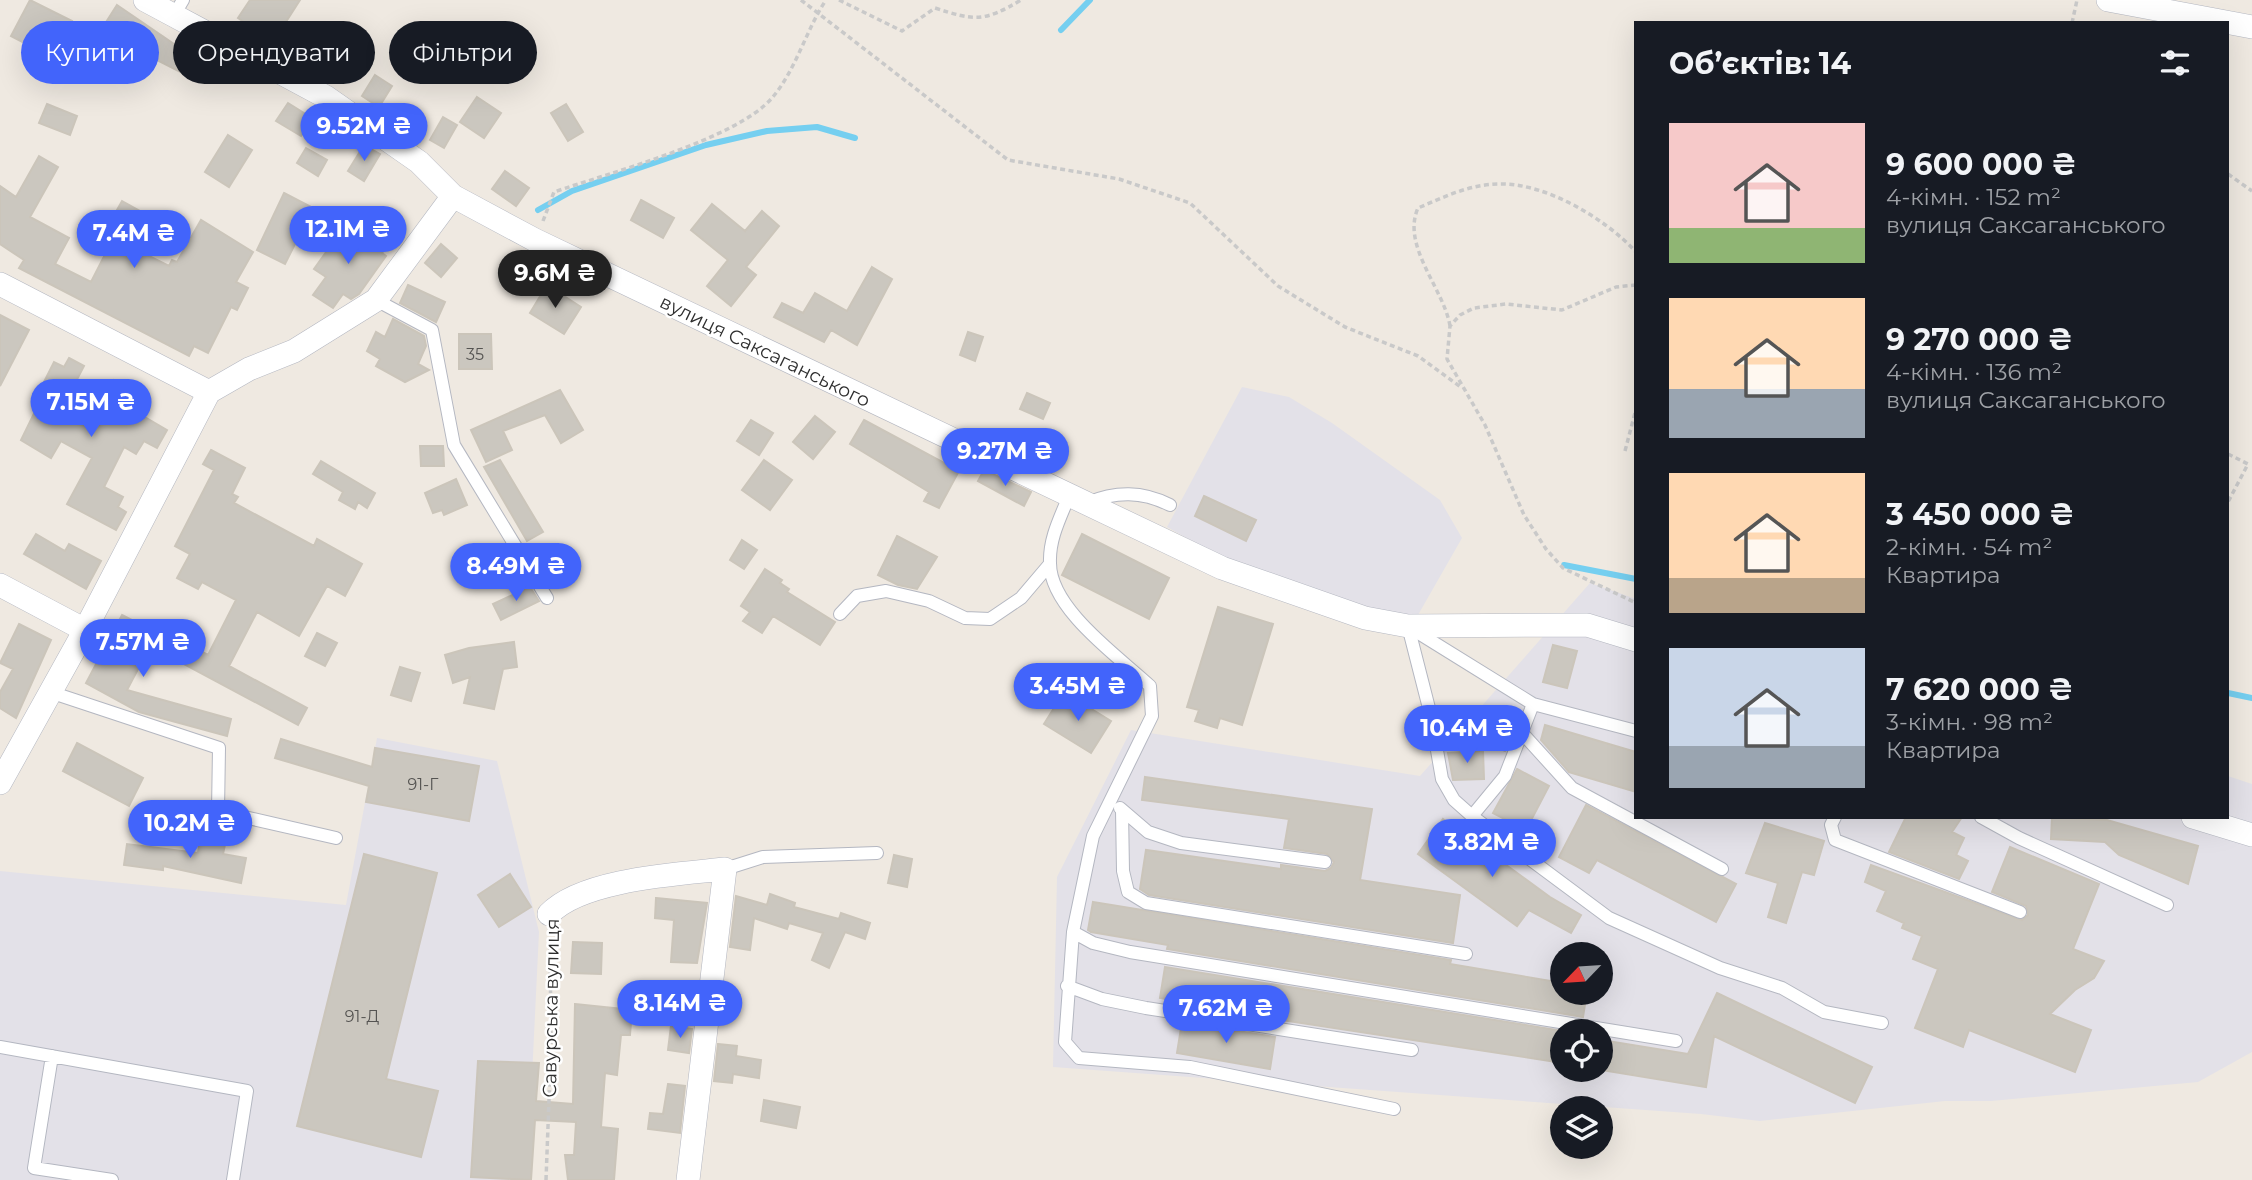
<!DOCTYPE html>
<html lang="uk">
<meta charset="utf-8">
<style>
body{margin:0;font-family:Montserrat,sans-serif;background:#242831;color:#f1f3f6;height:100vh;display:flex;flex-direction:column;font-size:26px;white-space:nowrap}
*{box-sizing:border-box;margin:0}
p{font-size:23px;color:#9ea1a6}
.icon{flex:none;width:38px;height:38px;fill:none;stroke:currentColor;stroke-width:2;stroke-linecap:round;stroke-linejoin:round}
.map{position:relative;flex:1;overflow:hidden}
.details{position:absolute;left:1634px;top:21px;width:595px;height:798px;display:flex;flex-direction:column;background:#171b24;border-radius:0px;box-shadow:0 7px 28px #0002}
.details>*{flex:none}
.hud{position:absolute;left:21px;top:21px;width:665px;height:63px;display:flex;gap:14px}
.needle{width:46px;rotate:245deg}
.fabs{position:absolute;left:1550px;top:942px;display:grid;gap:14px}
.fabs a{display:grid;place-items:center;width:63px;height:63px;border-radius:50%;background:#171b24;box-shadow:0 7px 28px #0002;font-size:35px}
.price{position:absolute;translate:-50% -60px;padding:0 16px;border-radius:24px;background:#4264fb;color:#fff;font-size:23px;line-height:46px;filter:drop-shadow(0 2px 4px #0008)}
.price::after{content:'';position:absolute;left:50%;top:42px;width:21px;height:16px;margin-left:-10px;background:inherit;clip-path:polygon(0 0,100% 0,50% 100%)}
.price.on{background:#222;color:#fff}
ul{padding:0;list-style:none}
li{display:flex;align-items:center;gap:21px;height:175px;padding:0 35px}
li span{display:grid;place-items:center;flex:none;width:196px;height:140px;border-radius:0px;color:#555}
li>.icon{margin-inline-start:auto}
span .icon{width:84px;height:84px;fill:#fffc;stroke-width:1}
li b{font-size:30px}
h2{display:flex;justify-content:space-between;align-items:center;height:84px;padding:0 35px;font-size:30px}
.tag{padding:0 24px;border-radius:32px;background:#171b24;box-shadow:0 7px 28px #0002;font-size:24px;line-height:63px}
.tag.on{background:#4264fb;color:#fff}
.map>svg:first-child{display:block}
.industrial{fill:#e3e1e8;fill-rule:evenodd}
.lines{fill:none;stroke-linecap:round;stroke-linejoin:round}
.stream{stroke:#75cff0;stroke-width:6}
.building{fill:#cbc7bf;stroke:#cbc5ba;stroke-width:2}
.service-casing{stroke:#b4b7c1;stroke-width:14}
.minor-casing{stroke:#b4b7c1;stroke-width:24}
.path{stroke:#c9c9c9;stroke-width:3.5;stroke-dasharray:5 3.5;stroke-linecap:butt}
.service{stroke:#fff;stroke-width:12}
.minor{stroke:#fff;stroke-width:23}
.labels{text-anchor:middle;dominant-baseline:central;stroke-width:5;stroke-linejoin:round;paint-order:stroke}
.number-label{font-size:16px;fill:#555452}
.street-label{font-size:19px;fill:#2e2e2e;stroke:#fff}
</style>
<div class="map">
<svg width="2252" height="1180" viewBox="0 0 2252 1180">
<rect width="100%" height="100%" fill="#efe9e1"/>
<path class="industrial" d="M1242 387 1289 397 1332 423 1440 500 1462 538 1414 622 1238 567 1167 527Z
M1590 583 1636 599V817H2228V776L2252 784V1052L2198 1082 1991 1101H1945L1760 1121 1701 1114 1053 1067 1057 877 1131 730 1420 776ZM1563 954H1601V992H1563ZM1563 1031H1601V1069H1563Z
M377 738 497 761 539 932 527 1180H0V871L346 905Z"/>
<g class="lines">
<path class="stream" d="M1061 30 1090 0
M538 210 572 191 706 145 767 131 817 127 855 138
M1564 565 1636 579
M2228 693 2252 698"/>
</g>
<path class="building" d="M30 0 72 21 53 58 11 36Z
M250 0H300L273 42 238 18Z
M117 5 177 46 178 44 205 58 194 79 137 50 103 27Z
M375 75 392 86 379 107 362 96Z
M477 97 501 113 484 138 460 122Z
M288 103 312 118 301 136 276 121Z
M47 104 77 116 70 135 39 123Z
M566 104 583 132 568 141 551 113Z
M443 117 457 125 444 148 430 140Z
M228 135 252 150 229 187 205 172Z
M364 145 380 154 364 181 348 171Z
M306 148 327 160 318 176 297 163Z
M39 156 58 167 30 217 69 238 55 264 91 282 118 229 109 224 122 201 156 220 139 251 169 266 172 260 177 262 201 220 253 252 236 282 248 288 237 310 231 307 208 353 194 346 189 356 19 268 24 260 0 244V186L16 197Z
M505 171 529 188 516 206 492 189Z
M284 193 313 208 285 264 257 250Z
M641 200 674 218 663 238 631 220Z
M712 204 745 231 762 211 779 226 746 267 756 275 731 306 707 286 728 260 691 230Z
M344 227 388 245 382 253 386 256 359 294 351 299 343 294 333 308 313 295 326 277 314 269Z
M441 244 457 258 441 277 425 263Z
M872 267 892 279 857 345 831 330 824 342 774 317 782 303 803 313 815 293 847 311Z
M408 285 445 302 436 322 400 303Z
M547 285 581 307 564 334 530 313Z
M0 315 29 330 0 386Z
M393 319 424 336 426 346 418 364 429 370 405 382 376 366 380 359 367 351 376 332 385 337Z
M968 332 983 337 975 361 960 355Z
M459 334H491L492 369H459Z
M69 358 84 366 59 414 88 428 92 422 94 423 114 380 134 389 126 406 167 430 157 448 144 441 136 454 124 447 104 487 123 497 118 507 126 512 116 530 67 504 92 458 61 441 51 458 21 440 48 385 44 382 54 362 64 367Z
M560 390 583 430 561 443 545 415 503 431 512 450 486 462 471 430Z
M1027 393 1050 403 1043 419 1020 409Z
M815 416 835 432 813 459 793 442Z
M751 420 773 433 759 455 737 441Z
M864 420 959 471 939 508 924 501 929 492 850 444Z
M420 446H443L444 466H421Z
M211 450 245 468 232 494 238 497 234 503 314 546 317 539 362 564 345 596 327 586 299 636 257 612 229 666 307 708 298 725 169 656 178 639 208 655 236 600 202 582 198 589 177 578 190 554 175 546 214 470 203 464Z
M500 460 543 532 527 541 484 467Z
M764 460 792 480 770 510 742 490Z
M321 461 375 493 367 508 358 502 355 509 339 500 343 492 313 474Z
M984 470 1031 492 1024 506 978 481Z
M456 479 467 505 444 515 442 510 433 513 425 493Z
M1204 496 1256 520 1246 541 1195 516Z
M36 534 65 551 69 544 101 561 86 589 24 554Z
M1082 534 1169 578 1149 619 1062 575Z
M897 536 937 557 917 589 898 585 878 575Z
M742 540 757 550 744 569 730 560Z
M765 569 782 580 780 583 789 589 787 592 835 622 820 645 773 616 762 633 743 621 750 612 741 606Z
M530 587 539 601 501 620 493 604Z
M1218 607 1273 624 1242 725 1220 718 1217 728 1195 721 1199 710 1187 707Z
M122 615 157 633 127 690 231 719 227 736 139 712 86 683Z
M19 624 51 640 16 718 0 708V692L13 669 0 663Z
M317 633 337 643 325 666 305 656Z
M514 642 517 667 503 669 494 709 464 703 470 677 453 683 445 655 469 648Z
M1553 645 1577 651 1567 688 1543 682Z
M400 667 420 673 411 701 391 695Z
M1064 692 1111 721 1091 753 1044 724Z
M1491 724 1512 733 1505 751 1483 742Z
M1545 725 1636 752V792L1569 772 1541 740Z
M281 739 372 767 375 748 479 766 469 821 366 802 369 786 275 758Z
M77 743 143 778 129 806 63 771Z
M1483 751 1484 779 1453 780 1448 753Z
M1517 769 1549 786 1526 830 1493 813Z
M1145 777 1372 809 1360 880 1460 895 1453 943 1149 895 1140 889 1146 850 1281 869V865L1325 871 1331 868 1334 862 1327 854 1284 848 1289 819 1142 800Z
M1586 805 1736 884 1716 922 1597 860 1589 873 1559 857Z
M1906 817H1962L1952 832 1964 838 1956 855 1968 861 1959 879 1889 852Z
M2052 817 2107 820 2198 846 2188 884 2119 855 2105 842 2051 839Z
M1443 819 1550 897 1581 915 1571 933 1529 910 1517 926 1418 854Z
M1765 823 1824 841 1814 875 1802 872 1786 923 1768 917 1778 883 1746 873Z
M201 835 226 840 223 854 246 858 241 883 163 866V870L124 865 127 844 198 853Z
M2010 847 2099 884 2073 949 2104 961 2094 978 2075 990 2050 1014 2091 1030 2075 1072 1969 1030 1963 1047 1915 1028 1938 969 1913 959 1922 936 1902 928 1904 923 1877 911 1886 891 1865 882 1871 865 2022 920 2028 915 2026 906 1992 892Z
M364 854 437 873 386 1079 438 1091 421 1157 297 1126Z
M894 855 912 859 907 887 888 883Z
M510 874 531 907 499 927 478 895Z
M770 894 795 903 794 907 839 919 841 913 870 923 865 939 845 932 829 968 812 960 823 933 789 923 787 929 754 918 750 950 730 947 736 896 767 905Z
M656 898 707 903 697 963 671 962 674 920 655 918Z
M1093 902 1451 960 1450 964 1563 983V992H1587L1583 1017 1167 949 1168 945 1091 932 1088 930Z
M573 942 602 943 601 974 571 973Z
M1165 967 1563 1031V1063L1184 1005 1185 1002 1160 998Z
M1717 993 1872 1067 1855 1103 1714 1036 1706 1087 1601 1070V1040L1688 1054Z
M575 1004 632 1010 630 1035H621L617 1075 605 1073 601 1127 618 1129 614 1180H568L565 1155H574L576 1122 535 1120 531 1180 471 1177 478 1061 539 1063 536 1101 573 1104Z
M1182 1022 1275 1037 1270 1069 1177 1053Z
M671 1026 692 1029 689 1053 668 1050Z
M718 1044 737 1046 736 1056 761 1060 759 1078 733 1074 732 1083 714 1081Z
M668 1084 685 1086 680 1133 648 1129 650 1113 663 1114Z
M764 1100 800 1107 796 1128 761 1121Z"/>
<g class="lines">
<g class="service-casing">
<path id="service" d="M173 17 183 0
M376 300 432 330 454 445 547 598
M1069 496C1060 518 1049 539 1050 563 1050 609 1119 657 1150 686L1152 716 1093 836 1073 932 1065 1042 1079 1058 1190 1067 1394 1109
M1087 503C1116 491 1142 491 1170 505
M840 614 857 596 886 591 929 601 965 618 990 619 1021 598 1049 565
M1408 626 1431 716 1442 779 1454 800 1472 816 1609 918 1720 968 1782 988 1824 1012 1882 1023
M1412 629 1533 704 1636 731
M50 692 219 748 218 811 336 838
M1524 735 1572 788 1722 869
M1120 808 1148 832 1181 843 1325 862
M1122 810 1123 871 1128 892 1146 903 1466 954
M1472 816 1505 776 1533 704
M1835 817 1831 825 1835 840 2020 912
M1981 817 2019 838 2167 905
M725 869 763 857 877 853
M1073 932 1093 943 1130 952 1676 1041
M1067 986 1102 999 1146 1008 1412 1050
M0 1047 247 1091 233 1180
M52 1056 34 1168 112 1180"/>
</g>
<g class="minor-casing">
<path id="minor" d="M145 0 326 97 419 162 453 196 535 240 1222 568 1365 618 1408 626 1587 625 1636 640
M2108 0 2252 27
M0 284 209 392
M0 585 85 630
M0 783 85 630 209 392 249 369 294 351 376 300 453 196
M2193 817 2252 835
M549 914C582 879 679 874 725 869L688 1180"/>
</g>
<path class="path" d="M801 0 1008 160 1119 179 1190 203 1278 286 1345 327 1418 356 1462 388
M839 0 902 31 935 8C975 21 984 22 1021 0
M2072 23 2077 0
M2228 174 2252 191
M543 221 554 192C609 173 737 139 772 98 796 70 806 30 826 0
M1636 285 1616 287 1562 310 1506 304 1474 308 1460 315 1450 326 1447 359 1485 425 1524 515 1546 549 1563 568 1636 603
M1450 326C1444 289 1401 246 1418 208 1444 197 1470 184 1500 184 1546 183 1606 219 1636 252
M1625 451 1636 409
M2228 454 2248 464 2228 502
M546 1180 551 1046 550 933"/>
<use href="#service" class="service"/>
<use href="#minor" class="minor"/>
</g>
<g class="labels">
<g class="number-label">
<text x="475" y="354">35</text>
<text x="423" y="784">91-Г</text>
<text x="362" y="1016">91-Д</text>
</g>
<g class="street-label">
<text transform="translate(765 351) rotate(26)">вулиця Саксаганського</text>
<text transform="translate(551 1008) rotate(-89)">Савурська вулиця</text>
</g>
</g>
</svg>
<div class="fabs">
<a><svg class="needle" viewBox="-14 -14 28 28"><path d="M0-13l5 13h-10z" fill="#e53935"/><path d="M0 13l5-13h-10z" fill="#9ea1a6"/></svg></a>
<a><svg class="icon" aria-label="locate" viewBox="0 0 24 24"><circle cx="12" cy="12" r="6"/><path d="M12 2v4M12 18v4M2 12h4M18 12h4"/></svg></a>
<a><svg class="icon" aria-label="layers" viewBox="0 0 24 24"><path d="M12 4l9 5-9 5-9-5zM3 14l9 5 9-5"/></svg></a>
</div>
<b class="price" style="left:364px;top:163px">9.52M ₴</b>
<b class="price" style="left:348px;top:266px">12.1M ₴</b>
<b class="price" style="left:134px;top:270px">7.4M ₴</b>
<b class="price on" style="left:555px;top:310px">9.6M ₴</b>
<b class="price" style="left:91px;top:439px">7.15M ₴</b>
<b class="price" style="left:1005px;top:488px">9.27M ₴</b>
<b class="price" style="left:516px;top:603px">8.49M ₴</b>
<b class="price" style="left:143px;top:679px">7.57M ₴</b>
<b class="price" style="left:1078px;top:723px">3.45M ₴</b>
<b class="price" style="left:1467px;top:765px">10.4M ₴</b>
<b class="price" style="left:190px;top:860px">10.2M ₴</b>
<b class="price" style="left:1492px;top:879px">3.82M ₴</b>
<b class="price" style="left:680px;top:1040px">8.14M ₴</b>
<b class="price" style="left:1226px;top:1045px">7.62M ₴</b>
<div class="hud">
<a class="tag on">Купити</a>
<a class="tag">Орендувати</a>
<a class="tag">Фільтри</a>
</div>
<section class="details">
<h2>Об’єктів: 14<svg class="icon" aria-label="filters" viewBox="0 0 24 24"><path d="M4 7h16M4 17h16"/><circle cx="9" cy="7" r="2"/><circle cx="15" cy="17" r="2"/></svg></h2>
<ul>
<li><span style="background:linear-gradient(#f6c9c9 75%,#8fb573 0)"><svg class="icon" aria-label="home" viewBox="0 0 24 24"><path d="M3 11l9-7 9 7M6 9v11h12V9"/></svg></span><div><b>9 600 000 ₴</b><p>4-кімн. · 152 m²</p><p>вулиця Саксаганського</p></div></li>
<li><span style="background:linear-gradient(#ffd9b3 65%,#9aa5b1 0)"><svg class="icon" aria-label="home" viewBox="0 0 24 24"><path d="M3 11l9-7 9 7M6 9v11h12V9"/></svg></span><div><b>9 270 000 ₴</b><p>4-кімн. · 136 m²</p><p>вулиця Саксаганського</p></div></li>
<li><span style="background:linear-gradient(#ffd9b3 75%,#b9a48a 0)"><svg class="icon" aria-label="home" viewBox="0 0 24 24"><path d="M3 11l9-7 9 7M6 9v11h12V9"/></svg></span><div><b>3 450 000 ₴</b><p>2-кімн. · 54 m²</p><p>Квартира</p></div></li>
<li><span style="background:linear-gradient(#c9d6e8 70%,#9aa5b1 0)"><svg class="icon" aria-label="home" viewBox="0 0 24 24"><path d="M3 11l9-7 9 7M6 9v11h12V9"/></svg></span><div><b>7 620 000 ₴</b><p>3-кімн. · 98 m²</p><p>Квартира</p></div></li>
</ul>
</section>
</div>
